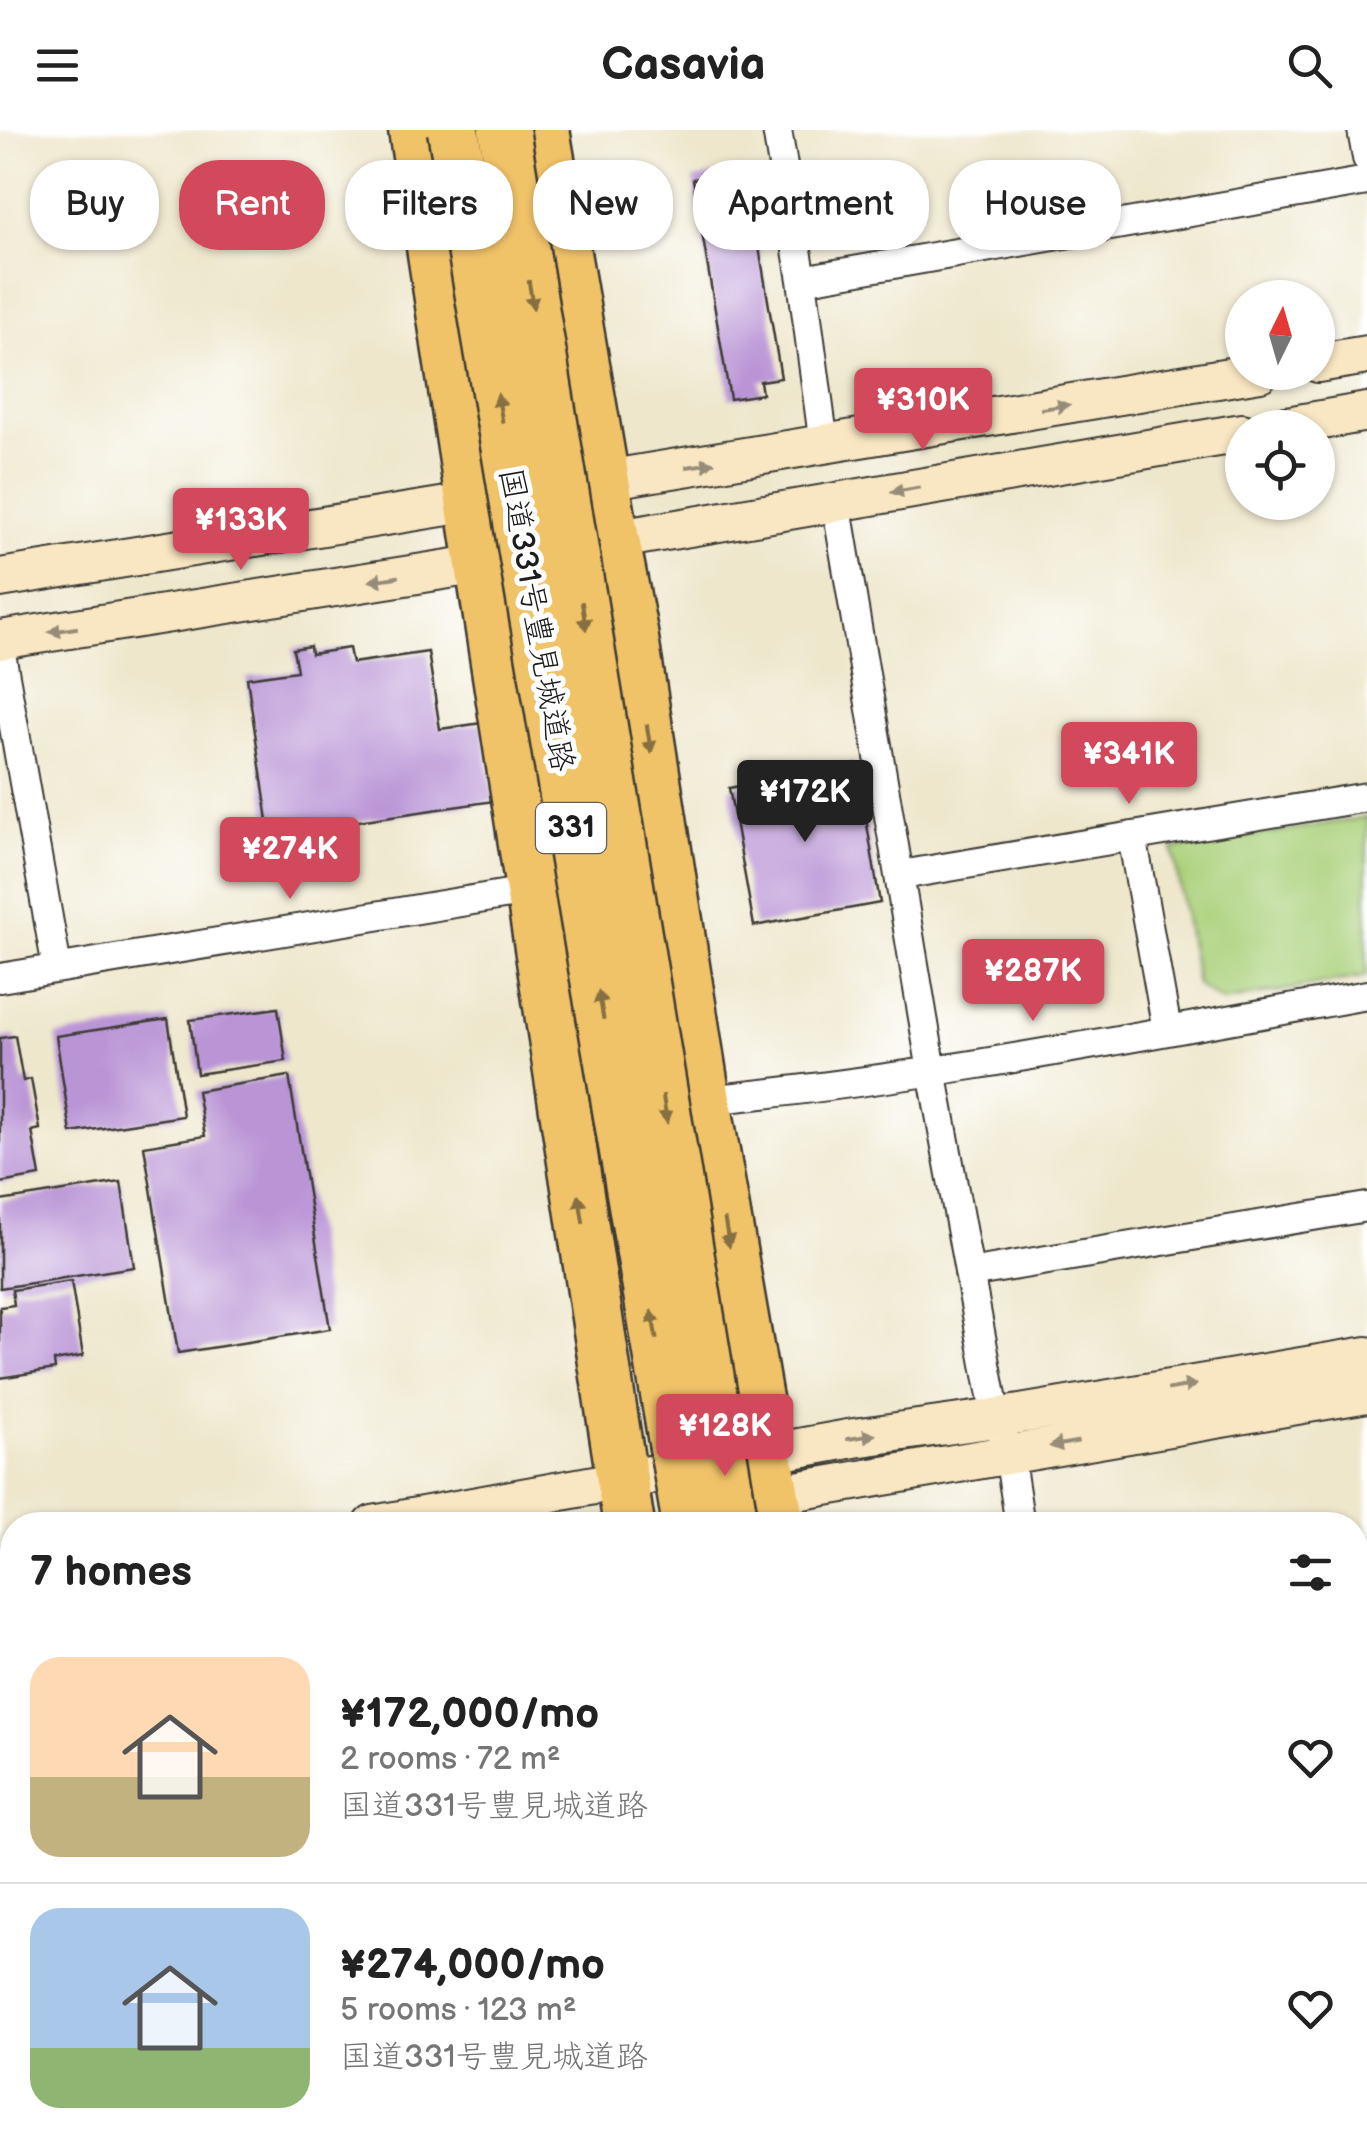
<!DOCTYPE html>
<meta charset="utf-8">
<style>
body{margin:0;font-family:"Balsamiq Sans","Klee One",sans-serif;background:#f2f2f2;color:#222;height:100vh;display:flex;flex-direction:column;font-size:38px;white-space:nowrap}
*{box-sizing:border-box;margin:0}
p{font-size:32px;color:#767676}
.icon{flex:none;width:55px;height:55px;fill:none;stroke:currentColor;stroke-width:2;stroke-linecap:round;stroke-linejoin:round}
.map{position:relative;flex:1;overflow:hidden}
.drawer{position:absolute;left:0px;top:1382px;width:1368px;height:642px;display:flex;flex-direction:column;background:#fff;border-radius:40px 40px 0 0;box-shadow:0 2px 8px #0004}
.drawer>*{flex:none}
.hud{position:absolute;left:30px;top:30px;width:1308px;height:90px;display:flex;gap:20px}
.needle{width:65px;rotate:5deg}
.fabs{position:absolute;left:1225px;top:150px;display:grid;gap:20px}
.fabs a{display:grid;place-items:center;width:110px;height:110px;border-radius:50%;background:#fff;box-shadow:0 2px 8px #0004;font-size:50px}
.price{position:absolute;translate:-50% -85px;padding:0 22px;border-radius:10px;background:#d1495b;color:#fff;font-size:32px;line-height:65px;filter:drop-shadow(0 2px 5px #0008)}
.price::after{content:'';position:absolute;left:50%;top:60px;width:30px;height:22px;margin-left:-15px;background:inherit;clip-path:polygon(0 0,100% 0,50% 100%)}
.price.selected{background:#222;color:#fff}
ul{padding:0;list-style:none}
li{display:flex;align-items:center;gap:30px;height:250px;padding:0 30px}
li+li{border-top:2px solid #e0e0e0}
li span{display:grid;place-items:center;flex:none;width:280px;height:200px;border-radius:30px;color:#555}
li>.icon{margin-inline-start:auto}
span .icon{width:120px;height:120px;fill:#fffc;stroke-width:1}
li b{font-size:42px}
h2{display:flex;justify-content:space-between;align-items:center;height:120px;padding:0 30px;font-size:42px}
.pill{padding:0 35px;border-radius:40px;background:#fff;box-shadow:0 2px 8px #0004;font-size:35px;line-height:90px}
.pill.selected{background:#d1495b;color:#fff}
header{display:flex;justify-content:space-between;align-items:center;height:130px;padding:0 30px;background:#fff;font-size:45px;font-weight:700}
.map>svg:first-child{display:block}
.green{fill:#abd17c;stroke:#64764c;stroke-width:2.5}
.building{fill:#ba95d6}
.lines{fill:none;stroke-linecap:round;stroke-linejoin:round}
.street-casing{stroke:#3c3a36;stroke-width:32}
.secondary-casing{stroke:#3c3a36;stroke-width:42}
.highway-casing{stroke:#3c3a36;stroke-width:55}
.street{stroke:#fff;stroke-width:28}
.secondary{stroke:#f9e7c3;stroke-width:38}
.highway{stroke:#f1c369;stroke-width:50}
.highway-bridge-casing{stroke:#3c3a36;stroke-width:55;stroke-linecap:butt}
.highway-bridge{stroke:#f1c369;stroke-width:50}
.oneway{fill:#867042}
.oneway2{fill:#968c78}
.labels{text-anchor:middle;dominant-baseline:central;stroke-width:10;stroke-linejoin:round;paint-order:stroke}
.shield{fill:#fff;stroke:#606060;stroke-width:2.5}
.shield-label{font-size:30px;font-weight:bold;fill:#1c1c1c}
.street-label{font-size:32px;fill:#1c1c1c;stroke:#fff}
</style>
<header><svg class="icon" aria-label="menu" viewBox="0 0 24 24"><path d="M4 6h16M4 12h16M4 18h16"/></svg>Casavia<svg class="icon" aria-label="search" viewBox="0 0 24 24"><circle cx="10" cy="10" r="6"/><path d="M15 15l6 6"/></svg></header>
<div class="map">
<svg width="1367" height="2023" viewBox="0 0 1367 2023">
<rect width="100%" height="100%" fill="#fff"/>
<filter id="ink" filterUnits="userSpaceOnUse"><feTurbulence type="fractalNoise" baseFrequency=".01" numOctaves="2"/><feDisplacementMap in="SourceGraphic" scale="20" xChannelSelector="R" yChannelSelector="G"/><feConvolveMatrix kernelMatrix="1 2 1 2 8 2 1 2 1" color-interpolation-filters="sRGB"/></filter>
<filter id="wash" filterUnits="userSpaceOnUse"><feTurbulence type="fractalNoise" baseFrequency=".0048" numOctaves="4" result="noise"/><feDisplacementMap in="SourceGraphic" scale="40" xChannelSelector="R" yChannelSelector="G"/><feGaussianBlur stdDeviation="2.25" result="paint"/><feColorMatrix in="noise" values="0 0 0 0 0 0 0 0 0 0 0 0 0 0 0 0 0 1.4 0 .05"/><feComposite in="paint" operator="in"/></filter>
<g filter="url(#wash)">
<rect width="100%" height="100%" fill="#eee7cc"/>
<path class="green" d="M1367 687V846L1222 871 1197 855 1173 719Z
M1367 1760V2023H1189L1187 2013 1355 2012V1762Z
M580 2012 582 2023H301L299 2013Z"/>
<g id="blocks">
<path class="building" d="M731 42 734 60 749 57 781 248 760 251 762 264 730 269 693 49Z
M310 516 311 524 349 518 352 533 428 522 440 599 482 593 494 671 270 704 247 548 297 541 293 519Z
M857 634 880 773 754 796 729 658Z
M278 878 286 931 197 944 190 890Z
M168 889 183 986 71 1003 56 906Z
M15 906 23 951 31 949 40 999 32 1001 40 1046 0 1053V908Z
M289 946 330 1199 178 1223 144 1016 205 1006 197 961Z
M121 1052 134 1137 0 1158V1071Z
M71 1151 83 1226 54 1231 55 1239 0 1248V1177L14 1175 12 1160Z"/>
</g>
</g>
<g filter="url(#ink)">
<use href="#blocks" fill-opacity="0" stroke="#3c3a36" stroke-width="2.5"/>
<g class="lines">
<g class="street-casing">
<path id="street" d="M777 0 802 150 824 315
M1362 0 1367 28
M802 150 1367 51
M836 372 932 941 996 1288 1009 1324 1020 1395
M0 518 57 838
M1132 706 1167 900
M901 745 1367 667
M0 848 533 760
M705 970C927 949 1147 904 1367 865
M969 1143 1367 1077
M1124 2012 1126 2023"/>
</g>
<g class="secondary-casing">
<path id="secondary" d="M1318 233 1367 225
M1276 298 1367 282
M581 354 1260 242
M589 414 1242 303
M0 448 497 368
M0 510 506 430
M750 1375 773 1365 1367 1263
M373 1395 854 1308 996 1288 1367 1226
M0 1459 12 1457
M0 1533 12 1530
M176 2012 178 2023"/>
</g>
<g class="highway-casing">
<path id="highway" d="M414 0 629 1395
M544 0 614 410 632 502 705 970 779 1395
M733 2012 734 2023
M788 2012 789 2023
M841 2012 842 2023
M899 2012 901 2023"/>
</g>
<use href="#street" class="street"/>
<use href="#secondary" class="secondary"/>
<use href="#highway" class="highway"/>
<g class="highway-bridge-casing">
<path id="highway-bridge" d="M453 0 688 1395
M504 0 733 1395"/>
</g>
<use href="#highway-bridge" class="highway-bridge"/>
</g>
<defs><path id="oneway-solid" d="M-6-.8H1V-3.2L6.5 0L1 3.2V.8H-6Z" transform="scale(2.5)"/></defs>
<g class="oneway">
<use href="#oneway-solid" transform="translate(531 165) rotate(81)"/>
<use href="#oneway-solid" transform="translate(500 278) rotate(-100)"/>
<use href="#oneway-solid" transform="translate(584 486) rotate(81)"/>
<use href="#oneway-solid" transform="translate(649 609) rotate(81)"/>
<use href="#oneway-solid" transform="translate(601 875) rotate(-100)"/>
<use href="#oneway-solid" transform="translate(665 979) rotate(81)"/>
<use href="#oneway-solid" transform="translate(581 1079) rotate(-99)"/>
<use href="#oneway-solid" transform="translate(727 1103) rotate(80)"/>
<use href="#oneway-solid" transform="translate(654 1195) rotate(-100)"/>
</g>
<g class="oneway2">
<use href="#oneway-solid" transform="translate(1055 277) rotate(-9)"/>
<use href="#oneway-solid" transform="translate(700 335) rotate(-9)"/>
<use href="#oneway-solid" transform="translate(905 360) rotate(170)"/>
<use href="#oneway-solid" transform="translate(384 449) rotate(171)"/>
<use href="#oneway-solid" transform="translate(63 500) rotate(171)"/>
<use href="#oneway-solid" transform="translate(1182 1257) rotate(-10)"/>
<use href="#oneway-solid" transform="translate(861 1307) rotate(-9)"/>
<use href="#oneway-solid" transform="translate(1064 1314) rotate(170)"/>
</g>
</g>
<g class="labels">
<rect class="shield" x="536" y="673" width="70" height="50" rx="8"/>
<g class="shield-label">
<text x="571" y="698">331</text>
</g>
<g class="street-label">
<text transform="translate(536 490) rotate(80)">国道331号豊見城道路</text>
</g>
</g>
</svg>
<div class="fabs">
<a><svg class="needle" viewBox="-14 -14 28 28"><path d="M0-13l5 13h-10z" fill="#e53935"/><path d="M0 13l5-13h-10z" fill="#767676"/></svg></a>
<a><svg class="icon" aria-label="locate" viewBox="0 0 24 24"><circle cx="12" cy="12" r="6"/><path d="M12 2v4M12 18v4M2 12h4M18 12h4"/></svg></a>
</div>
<b class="price" style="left:923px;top:323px">¥310K</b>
<b class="price" style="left:241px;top:443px">¥133K</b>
<b class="price" style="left:1129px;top:677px">¥341K</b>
<b class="price selected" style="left:805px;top:715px">¥172K</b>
<b class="price" style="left:290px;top:772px">¥274K</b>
<b class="price" style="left:1033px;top:894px">¥287K</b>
<b class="price" style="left:725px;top:1349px">¥128K</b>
<div class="hud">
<a class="pill">Buy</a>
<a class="pill selected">Rent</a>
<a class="pill">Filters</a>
<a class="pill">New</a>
<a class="pill">Apartment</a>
<a class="pill">House</a>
</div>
<section class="drawer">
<h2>7 homes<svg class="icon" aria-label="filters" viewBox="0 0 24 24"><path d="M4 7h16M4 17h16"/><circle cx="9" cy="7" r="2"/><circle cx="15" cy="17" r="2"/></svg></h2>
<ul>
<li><span style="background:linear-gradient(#ffd9b3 60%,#c2b280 0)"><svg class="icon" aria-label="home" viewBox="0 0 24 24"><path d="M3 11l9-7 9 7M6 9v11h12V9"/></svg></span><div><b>¥172,000/mo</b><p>2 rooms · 72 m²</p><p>国道331号豊見城道路</p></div><svg class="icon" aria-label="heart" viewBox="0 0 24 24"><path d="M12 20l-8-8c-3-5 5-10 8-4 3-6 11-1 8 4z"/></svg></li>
<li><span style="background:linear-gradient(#a9c7e8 70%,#8fb573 0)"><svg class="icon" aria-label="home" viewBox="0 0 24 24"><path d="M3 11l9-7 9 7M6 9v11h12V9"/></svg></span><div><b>¥274,000/mo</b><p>5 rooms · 123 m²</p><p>国道331号豊見城道路</p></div><svg class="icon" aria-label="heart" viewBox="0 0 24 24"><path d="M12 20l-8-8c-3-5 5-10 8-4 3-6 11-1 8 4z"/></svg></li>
</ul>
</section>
</div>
